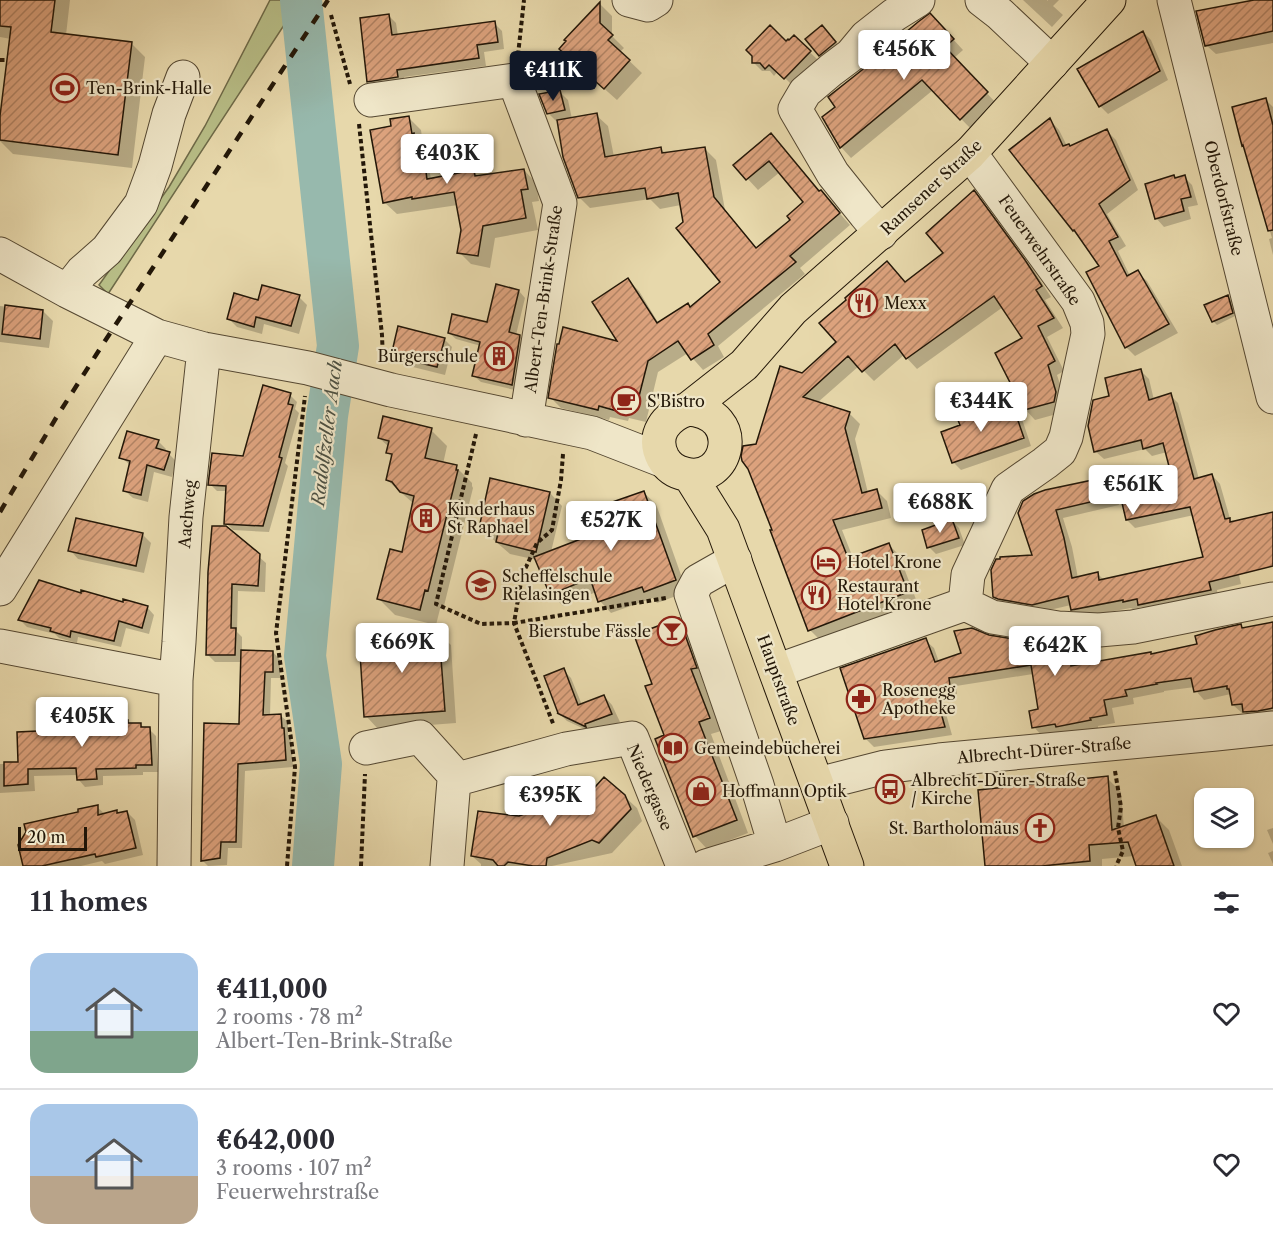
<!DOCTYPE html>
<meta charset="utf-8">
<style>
body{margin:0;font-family:"Libre Caslon Text",serif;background:#f7f7f7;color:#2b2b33;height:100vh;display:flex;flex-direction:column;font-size:22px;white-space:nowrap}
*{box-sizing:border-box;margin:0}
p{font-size:20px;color:#7c7c81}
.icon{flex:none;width:33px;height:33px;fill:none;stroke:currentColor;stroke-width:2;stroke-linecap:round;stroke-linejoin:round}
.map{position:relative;height:866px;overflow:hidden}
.sheet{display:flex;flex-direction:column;background:#fff;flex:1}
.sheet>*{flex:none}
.controls{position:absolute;left:1194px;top:788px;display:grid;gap:12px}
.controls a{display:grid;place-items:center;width:60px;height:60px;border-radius:12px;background:#fff;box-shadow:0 2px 4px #0004;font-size:30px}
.scale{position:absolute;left:18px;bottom:15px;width:69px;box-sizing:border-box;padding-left:6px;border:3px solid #231708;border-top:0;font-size:16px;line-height:21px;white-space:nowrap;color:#231708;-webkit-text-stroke:4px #efe6c8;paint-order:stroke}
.price{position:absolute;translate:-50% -51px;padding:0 14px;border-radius:6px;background:#fff;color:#222;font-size:20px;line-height:39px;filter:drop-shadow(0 2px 3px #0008)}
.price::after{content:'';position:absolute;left:50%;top:36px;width:18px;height:14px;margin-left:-9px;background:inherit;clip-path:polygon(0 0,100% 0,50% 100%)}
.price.selected{background:#111827;color:#fff}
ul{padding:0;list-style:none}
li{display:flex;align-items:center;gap:18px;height:150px;padding:0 30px}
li+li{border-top:2px solid #e1e1e2}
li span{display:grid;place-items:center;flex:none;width:168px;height:120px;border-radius:18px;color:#555}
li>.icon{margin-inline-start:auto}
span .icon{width:72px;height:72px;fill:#fffc;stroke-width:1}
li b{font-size:26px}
h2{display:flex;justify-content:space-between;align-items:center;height:72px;padding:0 30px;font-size:26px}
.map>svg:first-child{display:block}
.green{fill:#b8be87;stroke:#6e6a48;stroke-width:1.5}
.shadow{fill:#0003}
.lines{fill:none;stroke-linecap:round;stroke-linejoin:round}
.river{stroke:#97b9ad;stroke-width:42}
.building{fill:url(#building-hatch);stroke:#231708;stroke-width:1.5}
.minor-casing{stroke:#544731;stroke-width:35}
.major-casing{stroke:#231708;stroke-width:35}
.path{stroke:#231708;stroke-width:4;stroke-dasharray:4.5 3;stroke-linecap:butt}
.minor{stroke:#efe6c8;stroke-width:33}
.major{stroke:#e7d8ab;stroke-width:33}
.rail{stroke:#231708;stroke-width:4.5;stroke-dasharray:10 10;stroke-linecap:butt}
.labels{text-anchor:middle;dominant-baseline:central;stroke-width:4.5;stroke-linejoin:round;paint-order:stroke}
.poi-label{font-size:16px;fill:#231708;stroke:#efe6c8;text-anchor:start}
.street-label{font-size:16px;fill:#231708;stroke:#efe6c8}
.water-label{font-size:18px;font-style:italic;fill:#4c5042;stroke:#efe6c8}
</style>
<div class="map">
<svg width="1273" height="866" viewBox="0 0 1273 866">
<defs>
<pattern id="building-hatch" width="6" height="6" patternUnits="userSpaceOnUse" patternTransform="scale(1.5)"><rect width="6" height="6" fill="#dca27d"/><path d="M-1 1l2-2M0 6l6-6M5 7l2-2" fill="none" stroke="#b28364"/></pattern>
</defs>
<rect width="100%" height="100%" fill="#e7d8ab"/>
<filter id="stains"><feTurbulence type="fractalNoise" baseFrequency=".00333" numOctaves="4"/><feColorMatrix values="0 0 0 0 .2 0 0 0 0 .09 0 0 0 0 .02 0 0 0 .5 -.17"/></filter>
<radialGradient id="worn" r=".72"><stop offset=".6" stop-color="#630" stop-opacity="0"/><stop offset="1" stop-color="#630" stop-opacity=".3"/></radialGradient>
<path class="green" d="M270 0H288L290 16 108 294 99 285 169 187 205 126Z"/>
<path class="shadow" d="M0 0H70L66 35 131 43 145 57 132 168 13 154 0 141V128L11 39 0 37Z
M1023 0H1047L1048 1V0H1059L1053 6 1063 15 1052 27Z
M1273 2V43L1216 54 1206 45Z
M600 4 612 16V36L624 48 620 52 642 73 617 100 573 61 566 40Z
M388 15 396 23 398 36 494 23 502 31 504 49 484 52 486 66 404 77 405 85 376 89 368 81Z
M941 26 963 50 954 58 997 104 971 129 933 90 851 158 841 147 824 118Z
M1143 32 1151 40 1168 80 1108 114 1100 106Z
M830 35 843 51 828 63 820 55Z
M794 37 818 60 793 86 778 71 774 76 770 71H762L754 63Z
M559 91 568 100 572 119 596 115 608 126 614 157 661 149 666 154 705 149 716 160 725 210 757 249 792 220 805 202 780 172 758 190 735 165 771 135 850 225 800 268 805 274 718 346 724 357 703 370 688 353 658 372 646 422 629 418 628 421 610 417 609 420 561 408 550 397 620 343 628 280 639 291 659 324 691 308 722 283 685 223 681 205 660 209 650 199 590 208 579 197 558 121H556L548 113Z
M1266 100 1273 107V255L1269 239 1272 238 1245 147Z
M409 118 421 130 423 145 425 147 431 179 473 171 479 177 524 170 536 183 539 201 532 202 538 230 495 238 490 268 471 264 459 252 463 230 458 205 397 214 384 202 393 128Z
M1050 120 1059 130 1067 146 1070 147 1107 131 1116 140 1138 190 1107 214 1126 246 1118 251 1130 276 1137 272 1147 281 1178 333 1135 356 1126 347 1101 266 1011 150Z
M1184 177 1192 185 1198 205 1188 207 1191 219 1164 227 1156 218 1176 179Z
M974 193 984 203 1035 272 1051 297 1045 300 1063 328 1047 337 1064 371 1057 375 1066 403 1064 412 1035 420 1025 409 1024 339 1003 307 917 369 904 355 874 381 859 366 817 403 849 413 860 424 855 439 868 493 877 491 887 501 891 518 842 530 853 558 889 545 899 555 917 602 820 640 810 630 757 446 803 375 905 283 945 253Z
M519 291 525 298 516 335 520 336 526 343 519 391 481 382 474 376 481 346 456 339 449 333 488 324Z
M299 297 307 305 299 334 264 324 262 334 237 327 229 319 259 302Z
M1228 297 1232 300 1235 316 1217 325 1213 321Z
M0 306 43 311 53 321 49 348 0 342Z
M444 339 452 347 445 375 401 364 393 356Z
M1141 371 1149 379 1154 400 1170 395 1178 403 1199 479 1212 475 1220 484 1231 522 1232 523 1273 514V561L1238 570 1241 584 1217 590 1218 597 1148 613 1142 607 1133 609 1131 608 1080 617 1072 609 1071 605 1041 612 1003 604 994 596 1034 556 1019 513 1107 479 1115 487 1119 505 1063 518 1072 547 1078 578 1098 574 1104 580 1205 558 1194 515 1135 528 1127 520 1174 480 1167 452 1152 456 1145 449 1104 459 1095 451 1111 397Z
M290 395 297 402 295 409 299 413 285 463 288 466 269 532 233 530 226 523 227 491H217L210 484 244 457Z
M976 408 985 418 1013 408 1021 416 1031 446 961 470 953 462 962 426Z
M431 430 447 446 443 464 456 467 472 483V486L473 488 444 606 441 605 436 625 395 615 379 599 403 554 414 504 387 480 393 458 387 452 389 447 379 438Z
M158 441 166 449 165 452 169 454 176 461 172 477 154 472 148 502 133 498 125 491 130 465 121 457Z
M550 493 562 506 551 552 588 537 644 493 656 504 687 592 657 603 653 598 611 613 600 601 596 592 563 606 551 594 537 560 510 554 480 528Z
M952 521 959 528 965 545 936 554 929 547Z
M143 535 151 543 144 573 78 559 70 550Z
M258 556 266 563 265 592 238 591 237 632 242 637V652H273L280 660V678H271L270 716 280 715 288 722V735L291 737 293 767 245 771 242 848H228L227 865 208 866 202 860 241 725 242 662H215L208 655 210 572Z
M82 595 147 607 154 615 149 634 126 628 121 647 78 637 77 643 59 638 55 634 27 627 20 620Z
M679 620 691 632 708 680 703 682 721 731 711 734 748 833 707 849 695 836 666 736 654 685Z
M1273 623V717L1253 720 1245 712 1242 713 1233 705 1231 694 1204 700 1196 691 1195 687 1164 691V692L1133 698 1134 704 1112 708 1115 723 1098 726V728L1065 734 1042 736 1034 727 1039 711 1033 674 956 686 957 694 941 696 952 735 874 747 865 738 925 640 934 648 939 662 963 654 988 637 1042 646 1050 654 1051 658 1068 655 1077 663V667L1152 655 1199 645 1241 626 1244 629Z
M438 633 451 645 456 723 378 729 366 716Z
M563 670 571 678 582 705 604 696 612 705 620 722 593 733 567 721 560 714Z
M114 709 122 716V720L127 722 130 725 140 724 145 729H149L156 736 158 772H143V775L103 776V785L85 787 78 779V775L34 776 35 791 0 793V764H20L83 731Z
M1107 778 1121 792 1124 828 1156 817 1169 830 1182 866H1138L1134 856 1102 859V866H986Z
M624 796 637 808 642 821 612 853 552 866H481V864L472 856Z
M97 807 106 815 116 812 119 814 127 812 135 820 143 855 105 864 102 861 81 866H25L28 832Z
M1273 828V844L1267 830Z
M1273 851V864L1268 853Z"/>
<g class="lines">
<path class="river" d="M301 0 338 346 327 416 305 656 321 764 313 866"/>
</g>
<path class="building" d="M0 0H55L51 32 132 42 118 155 0 140V116L11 27 0 26Z
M1254 0H1273V31L1205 46 1196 11Z
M600 2V23L613 35 608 40 630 60 604 89 559 49 566 41 564 40Z
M930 13 954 39 945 47 988 92 960 120 922 80 840 148 822 117 835 107 828 97 862 70 869 63 918 22Z
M389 14 392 35 495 21 498 42 477 45 479 58 397 70 398 77 367 82 360 18Z
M770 25 786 41 788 39 789 40 794 35 811 51 784 79 769 65 765 69 760 63H752V56L746 50Z
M822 25 836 42 819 56 805 39Z
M1143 31 1160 71 1099 107 1077 69Z
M560 90 565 110 547 114 539 94Z
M1266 98 1273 125V230L1268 231 1243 145 1242 146 1232 107Z
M597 113 605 157 661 147 662 153 705 147 714 197 756 248 790 220 787 216 803 202 769 161 746 180 733 165 771 133 819 191 821 190 840 213 790 256 796 262 708 334 714 345 691 360 678 341 648 361 635 412 618 408 617 411 599 406 598 410 548 398 557 344H559L563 327 617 341 592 302 628 278 657 323 688 303 690 307 720 282 676 228 683 222 678 193 647 199 645 188 578 198 563 157 557 120Z
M409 116 412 134 414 133 421 172H426L427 179 474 170 475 176 524 169 528 189 521 190 526 218 483 226 478 256 457 253 461 230 454 192 412 199V197L383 203 370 130 391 126 390 119Z
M1050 118 1063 146 1069 144 1070 146 1107 129 1130 180 1099 204 1118 237 1109 241 1127 276 1138 270 1169 324 1125 348 1086 272 1099 266 1074 230 1073 231 1009 150Z
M1174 175 1175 178 1185 175 1191 197 1181 199 1184 211 1155 219 1145 184Z
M974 190 1025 260 1042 286 1036 290 1054 318 1038 326 1055 361 1048 365 1056 392 1054 402 1024 410 995 353 1022 338 994 296 906 359 895 344 862 372 848 356 803 397 850 412 845 428 862 493 877 489 882 508 833 520 848 558 889 543 908 592 808 631 770 530H772L748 469 742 461 741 456 743 446 756 444 780 366 802 373 836 342 819 323 846 300 845 298 887 261 905 282 943 253 926 233Z
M496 284 519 290 509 332 520 335 512 385 472 376 480 342 448 333 452 314 487 322Z
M262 285 300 295 291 326 256 317 254 327 227 319 234 293 258 300Z
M1228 295 1233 313 1212 322 1204 305Z
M5 305 43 310 40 339 2 334Z
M398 326 445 338 437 367 391 356Z
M1141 369 1149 400 1171 393 1194 479 1212 474 1225 519 1230 518V522L1273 512V566L1209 582 1211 590 1138 605 1137 599 1123 602V600L1071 610 1068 596 1032 605 998 599 993 597 991 570 996 559H1000V557L1032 555 1018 513 1023 501 1034 494 1045 490 1107 477 1112 497 1056 510 1064 538 1072 578 1098 572 1099 580 1203 557 1190 507 1126 520 1119 490 1172 478 1163 443 1143 449 1141 440 1094 452 1088 426 1093 400 1109 396 1105 378Z
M263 385 291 393 288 404 293 405 279 457 282 458 263 526 224 524 226 486 208 485 212 453 243 456Z
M977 406 981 418 1013 406 1024 438 952 463 941 432 960 425 955 413Z
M383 416 432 428 425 458 457 465 456 470H458L428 591 425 590 420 610 377 599 390 549 402 552 414 496 400 492 392 482 386 480 392 454 386 453 389 441 378 438Z
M127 431 159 440 156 448 170 452 164 470 147 465 141 495 123 491 130 461 119 458Z
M490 478 550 492 536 552 496 542 498 533 479 528Z
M644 491 676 580 644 592 642 587 598 602 590 578 550 595 534 557 586 537 578 514Z
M76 518 143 533 136 566 68 551Z
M952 519 959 538 927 548 922 530Z
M212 526H226L260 554 258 586 232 584 231 628H236L235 655H206L208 572Z
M39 580 81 593V590L123 602V599L148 606 142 628 119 621 114 641 71 631 70 637 50 631 51 628 18 620Z
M679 618 697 668 691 669 710 718 699 722 737 820 693 837 655 739 664 735 645 686 652 684 634 635Z
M1273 622V708L1258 711 1243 712 1242 704 1232 705 1229 689H1227V686L1194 692 1191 678 1156 683 1157 684 1125 690 1127 696 1104 700 1107 715 1090 718 1091 720 1056 727 1055 724 1032 728 1029 711 1038 709 1031 665 949 678 950 686 934 688 945 727 864 739 840 668 926 638 935 662 961 653 954 631 972 628 989 635 1043 644 1045 657 1069 653 1071 666 1151 652V654L1197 644 1195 636 1215 630 1241 624 1242 628Z
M439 632 445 711 364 717 359 637Z
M241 650 273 651V672H265L263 715 281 714 282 728H284L286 760 238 764 236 842H221L220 858 201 861 204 723 239 724Z
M564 668 578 705 604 695 612 714 585 724 586 727 557 713H558L544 676Z
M115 707V715H119V720H128V723H141V727H150L152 765H136V768L96 769 97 779 77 780 76 768 28 769V784L4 786V762H18L17 732 81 729V725H84V708Z
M1108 776 1112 830 1156 815 1174 866H1136L1128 842 1089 845 1090 861 1042 866H985L978 790Z
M604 777 625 795 631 809 599 843 592 840 547 858 546 866H533L508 862 504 866H498L493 860 471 856 478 811 519 816 538 809V810L595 787Z
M98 805V815L117 810V813L127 811 136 848 96 857 95 854 42 866H23L18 845 26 832 24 824 78 812V809Z"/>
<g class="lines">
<g class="minor-casing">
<path id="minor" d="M629 0 648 5 656 0
M982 0 1000 14 1052 63
M1174 0 1273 397
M371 100 514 80 560 203 526 420
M881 233 865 214 833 174 795 109 805 92 831 70 851 55 866 37 894 15 918 0
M0 254 67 291 157 336 204 349 308 368 391 390 592 433 664 461
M67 291 82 272 107 250 141 204 155 166 169 114 183 77
M735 560 698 581 691 594 757 785 775 845
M0 589 157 336
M965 604 968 575 1008 489 1045 463 1060 451 1066 437 1088 334 1087 323 1078 301 970 153
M0 646 176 680
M776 671 965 604 992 617 1058 628 1099 630 1133 627 1273 599
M366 748 420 737 457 778
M818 784 885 767 939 760 1216 734 1273 728
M174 866 176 680 179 642 186 517 204 349
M447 866 454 780 566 749 632 738 683 866
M706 866 775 845 832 823"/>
</g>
<g class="major-casing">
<path id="major" d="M688 409C746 413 729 485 685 474 675 472 668 467 663 458 651 435 666 416 688 409L744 365 793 309 970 153 1109 0
M690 476 723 529 847 866"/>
</g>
<path class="path" d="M331 15 350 84
M518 55 524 0
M0 60H7
M359 124 382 335 383 361
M476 434 436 604 481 624 514 623 554 726
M563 454 561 480 552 530 537 543 522 576 514 623 666 598
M1115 771 1121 807 1118 828 1123 851 1116 866
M287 866 295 767 276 633 305 396
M361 866 365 774"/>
<use href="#minor" class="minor"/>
<use href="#major" class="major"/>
<path class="rail" d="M0 512 56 418 103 344 328 0"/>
</g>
<defs>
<g id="stadium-ring" transform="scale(1.5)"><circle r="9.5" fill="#efe6c8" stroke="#8f2418" stroke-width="1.5"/><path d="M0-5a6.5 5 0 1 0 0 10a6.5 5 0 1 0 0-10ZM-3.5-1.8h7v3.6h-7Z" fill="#8f2418"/></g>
<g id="restaurant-ring" transform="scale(1.5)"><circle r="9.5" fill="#efe6c8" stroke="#8f2418" stroke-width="1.5"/><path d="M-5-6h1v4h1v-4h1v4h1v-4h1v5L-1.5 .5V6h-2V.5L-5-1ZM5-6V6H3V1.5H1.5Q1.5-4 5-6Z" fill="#8f2418"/></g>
<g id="building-ring" transform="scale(1.5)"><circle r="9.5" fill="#efe6c8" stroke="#8f2418" stroke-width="1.5"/><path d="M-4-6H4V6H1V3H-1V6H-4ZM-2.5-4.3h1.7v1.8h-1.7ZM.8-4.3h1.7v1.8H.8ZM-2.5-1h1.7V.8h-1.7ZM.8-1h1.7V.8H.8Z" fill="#8f2418"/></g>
<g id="cafe-ring" transform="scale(1.5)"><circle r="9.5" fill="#efe6c8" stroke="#8f2418" stroke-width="1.5"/><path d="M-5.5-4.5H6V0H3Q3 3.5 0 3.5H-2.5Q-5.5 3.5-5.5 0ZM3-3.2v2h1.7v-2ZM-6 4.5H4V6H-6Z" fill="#8f2418"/></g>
<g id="hotel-ring" transform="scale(1.5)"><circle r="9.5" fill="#efe6c8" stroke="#8f2418" stroke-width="1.5"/><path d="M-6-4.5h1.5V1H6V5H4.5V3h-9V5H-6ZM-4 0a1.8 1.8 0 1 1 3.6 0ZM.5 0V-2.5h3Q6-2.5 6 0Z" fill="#8f2418"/></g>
<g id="school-ring" transform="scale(1.5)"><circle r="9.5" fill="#efe6c8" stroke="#8f2418" stroke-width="1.5"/><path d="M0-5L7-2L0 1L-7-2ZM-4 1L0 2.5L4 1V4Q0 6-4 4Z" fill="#8f2418"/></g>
<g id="bar-ring" transform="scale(1.5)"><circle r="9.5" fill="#efe6c8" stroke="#8f2418" stroke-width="1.5"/><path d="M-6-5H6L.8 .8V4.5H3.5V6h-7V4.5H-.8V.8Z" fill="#8f2418"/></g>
<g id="pharmacy-ring" transform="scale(1.5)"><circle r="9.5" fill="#efe6c8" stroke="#8f2418" stroke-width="1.5"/><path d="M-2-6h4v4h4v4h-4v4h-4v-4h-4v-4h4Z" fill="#8f2418"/></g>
<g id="library-ring" transform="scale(1.5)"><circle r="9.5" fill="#efe6c8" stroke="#8f2418" stroke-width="1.5"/><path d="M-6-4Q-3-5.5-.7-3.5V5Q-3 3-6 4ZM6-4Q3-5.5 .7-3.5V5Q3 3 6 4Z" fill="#8f2418"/></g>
<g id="bus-ring" transform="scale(1.5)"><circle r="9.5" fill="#efe6c8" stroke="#8f2418" stroke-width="1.5"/><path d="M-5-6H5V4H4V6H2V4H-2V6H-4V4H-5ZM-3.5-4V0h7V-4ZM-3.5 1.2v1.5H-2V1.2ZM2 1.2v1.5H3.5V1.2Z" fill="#8f2418"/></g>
<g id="shop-ring" transform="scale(1.5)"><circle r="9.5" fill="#efe6c8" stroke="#8f2418" stroke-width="1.5"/><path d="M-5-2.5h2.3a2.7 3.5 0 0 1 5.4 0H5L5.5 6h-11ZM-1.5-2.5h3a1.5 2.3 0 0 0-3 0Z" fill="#8f2418"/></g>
<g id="church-ring" transform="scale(1.5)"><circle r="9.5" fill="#efe6c8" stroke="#8f2418" stroke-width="1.5"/><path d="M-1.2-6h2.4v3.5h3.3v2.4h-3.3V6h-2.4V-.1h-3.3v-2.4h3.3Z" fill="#8f2418"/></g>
</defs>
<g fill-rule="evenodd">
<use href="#stadium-ring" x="65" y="88"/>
<use href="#restaurant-ring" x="863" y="303"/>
<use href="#building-ring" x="499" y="356"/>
<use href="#cafe-ring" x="626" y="401"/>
<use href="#building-ring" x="426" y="518"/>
<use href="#hotel-ring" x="826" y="562"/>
<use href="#school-ring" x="481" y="585"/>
<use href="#restaurant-ring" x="816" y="595"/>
<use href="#bar-ring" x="672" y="631"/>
<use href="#pharmacy-ring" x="861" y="699"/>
<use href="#library-ring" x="673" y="748"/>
<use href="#bus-ring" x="890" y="789"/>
<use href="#shop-ring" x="701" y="791"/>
<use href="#church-ring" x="1040" y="828"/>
</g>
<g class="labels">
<g class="poi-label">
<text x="86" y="88">Ten-Brink-Halle</text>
<text x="884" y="303">Mexx</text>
<text x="478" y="356" text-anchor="end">Bürgerschule</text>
<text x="647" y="401">S'Bistro</text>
<text x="447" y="509">Kinderhaus<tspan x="447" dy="18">St Raphael</tspan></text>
<text x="847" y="562">Hotel Krone</text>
<text x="502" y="576">Scheffelschule<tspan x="502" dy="18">Rielasingen</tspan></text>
<text x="837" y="586">Restaurant<tspan x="837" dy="18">Hotel Krone</tspan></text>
<text x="651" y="631" text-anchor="end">Bierstube Fässle</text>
<text x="882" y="690">Rosenegg<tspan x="882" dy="18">Apotheke</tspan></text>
<text x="694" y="748">Gemeindebücherei</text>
<text x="911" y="780">Albrecht-Dürer-Straße<tspan x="911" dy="18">/ Kirche</tspan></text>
<text x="722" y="791">Hoffmann Optik</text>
<text x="1019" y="828" text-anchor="end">St. Bartholomäus</text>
</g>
<g class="street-label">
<text transform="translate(931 187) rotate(-43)">Ramsener Straße</text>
<text transform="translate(1224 198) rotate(76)">Oberdorfstraße</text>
<text transform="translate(1040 250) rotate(55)">Feuerwehrstraße</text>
<text transform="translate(543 299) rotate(-82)">Albert-Ten-Brink-Straße</text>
<text transform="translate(187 514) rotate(-85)">Aachweg</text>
<text transform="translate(779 680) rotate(70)">Hauptstraße</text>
<text transform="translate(1044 750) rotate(-5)">Albrecht-Dürer-Straße</text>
<text transform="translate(650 787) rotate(67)">Niedergasse</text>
</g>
<g class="water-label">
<text transform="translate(327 433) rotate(-83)">Radolfzeller Aach</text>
</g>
</g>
<rect width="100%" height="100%" filter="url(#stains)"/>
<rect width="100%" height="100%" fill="url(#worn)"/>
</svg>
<div class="controls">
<a><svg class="icon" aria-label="layers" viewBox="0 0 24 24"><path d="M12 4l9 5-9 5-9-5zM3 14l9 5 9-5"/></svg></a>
</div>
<div class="scale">20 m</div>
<b class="price" style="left:904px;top:81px">€456K</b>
<b class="price selected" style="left:553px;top:102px">€411K</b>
<b class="price" style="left:447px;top:185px">€403K</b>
<b class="price" style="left:981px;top:433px">€344K</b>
<b class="price" style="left:1133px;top:516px">€561K</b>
<b class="price" style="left:940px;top:534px">€688K</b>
<b class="price" style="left:611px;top:552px">€527K</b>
<b class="price" style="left:402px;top:674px">€669K</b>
<b class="price" style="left:1055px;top:677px">€642K</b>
<b class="price" style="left:82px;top:748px">€405K</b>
<b class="price" style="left:550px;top:827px">€395K</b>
</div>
<section class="sheet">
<h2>11 homes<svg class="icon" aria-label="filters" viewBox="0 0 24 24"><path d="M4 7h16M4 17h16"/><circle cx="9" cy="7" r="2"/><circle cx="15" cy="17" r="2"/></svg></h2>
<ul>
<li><span style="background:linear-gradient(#a9c7e8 65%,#7fa58c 0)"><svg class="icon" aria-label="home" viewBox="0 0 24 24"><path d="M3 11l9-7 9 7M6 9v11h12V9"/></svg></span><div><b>€411,000</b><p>2 rooms · 78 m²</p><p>Albert-Ten-Brink-Straße</p></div><svg class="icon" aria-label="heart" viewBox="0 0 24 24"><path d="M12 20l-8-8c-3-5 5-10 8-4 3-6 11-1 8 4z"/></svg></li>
<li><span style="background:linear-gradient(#a9c7e8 60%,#b9a48a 0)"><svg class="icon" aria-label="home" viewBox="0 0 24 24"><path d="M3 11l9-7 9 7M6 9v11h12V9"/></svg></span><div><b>€642,000</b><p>3 rooms · 107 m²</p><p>Feuerwehrstraße</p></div><svg class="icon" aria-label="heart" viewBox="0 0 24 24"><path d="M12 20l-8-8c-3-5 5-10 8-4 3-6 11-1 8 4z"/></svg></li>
</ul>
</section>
